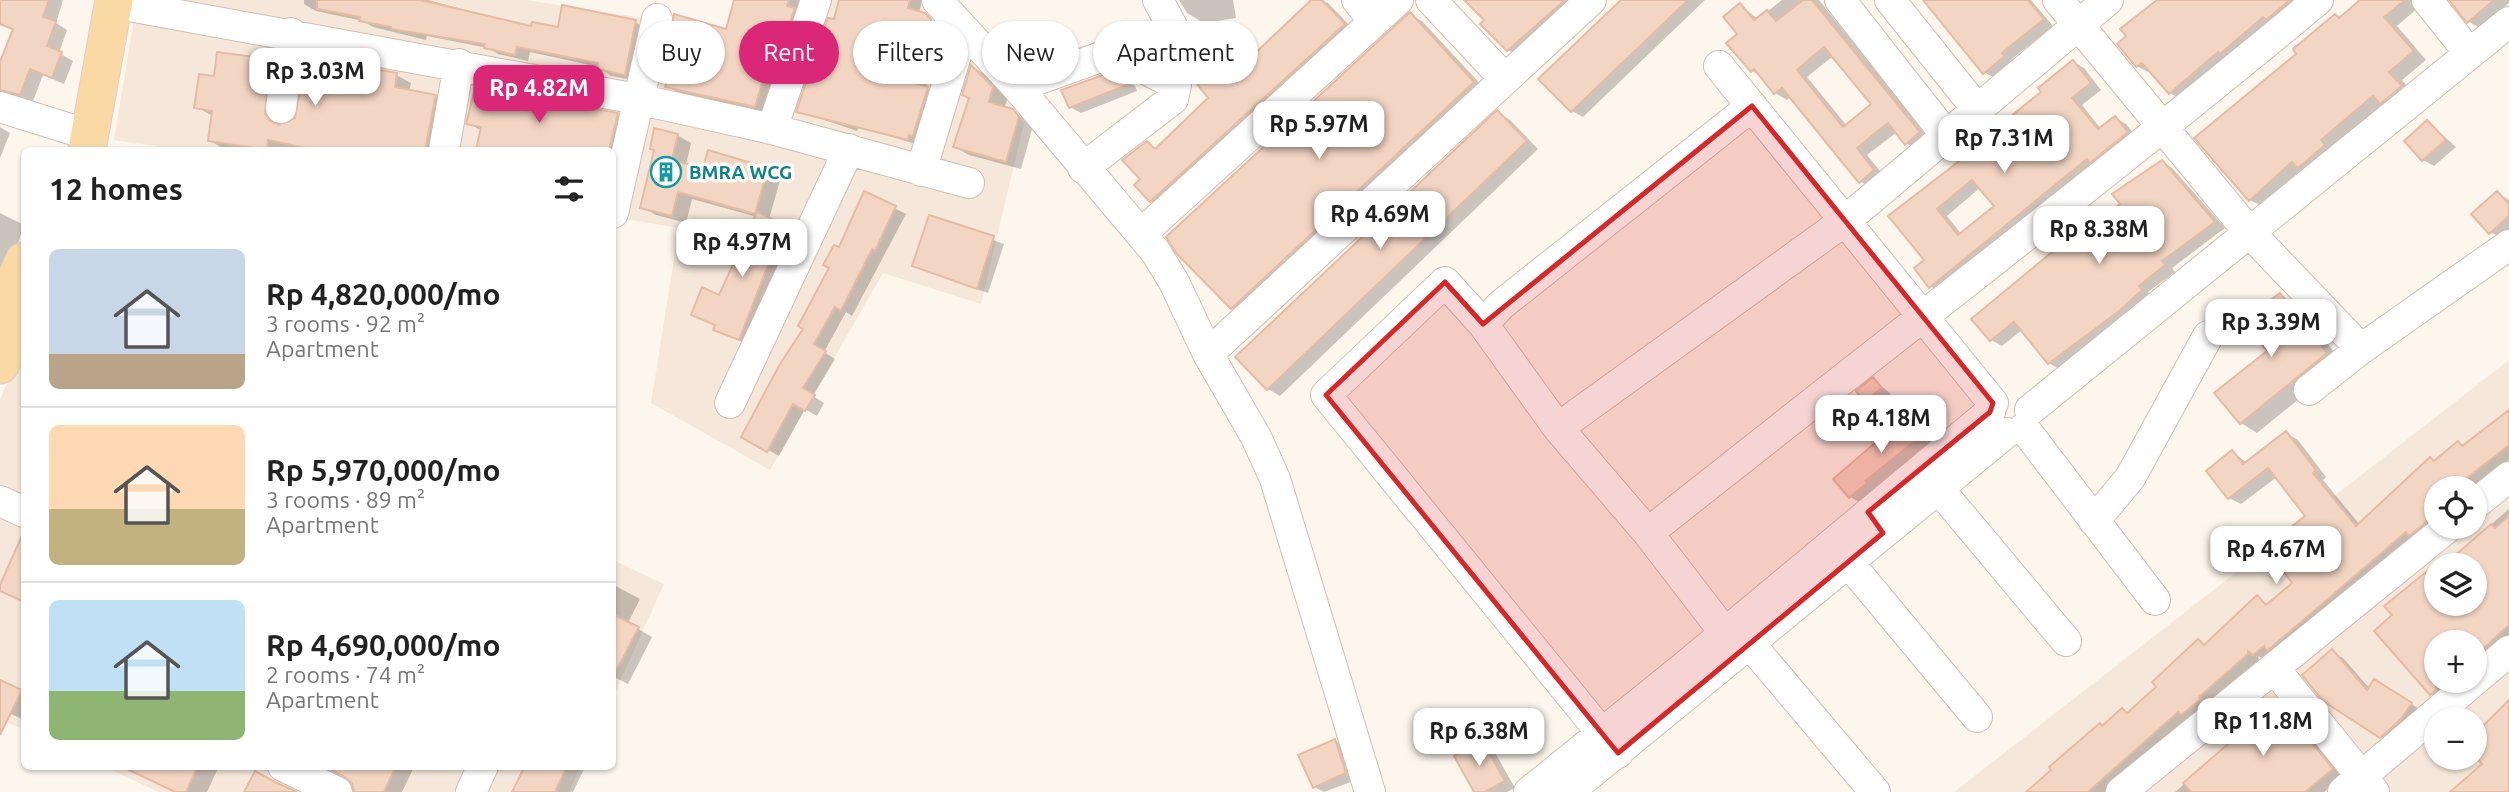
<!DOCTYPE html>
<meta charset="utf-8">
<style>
body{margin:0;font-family:Ubuntu,sans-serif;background:#f2f2f2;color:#222;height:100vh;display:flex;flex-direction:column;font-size:26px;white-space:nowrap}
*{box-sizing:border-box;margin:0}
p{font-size:23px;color:#767676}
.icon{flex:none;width:38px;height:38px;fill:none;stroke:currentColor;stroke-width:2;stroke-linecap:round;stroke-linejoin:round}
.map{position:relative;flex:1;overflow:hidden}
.drawer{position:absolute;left:21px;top:147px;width:595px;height:623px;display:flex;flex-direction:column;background:#fff;border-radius:10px;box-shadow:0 2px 5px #0004}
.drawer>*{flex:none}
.banner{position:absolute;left:637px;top:21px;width:665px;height:63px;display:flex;gap:14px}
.fabs{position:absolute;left:2424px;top:476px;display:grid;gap:14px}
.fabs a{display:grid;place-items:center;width:63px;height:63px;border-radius:50%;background:#fff;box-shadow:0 2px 5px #0004;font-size:35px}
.price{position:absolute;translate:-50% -60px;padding:0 16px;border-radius:14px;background:#fff;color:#222;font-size:23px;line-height:46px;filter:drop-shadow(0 2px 4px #0008)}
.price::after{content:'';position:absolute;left:50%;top:42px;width:21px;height:16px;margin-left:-10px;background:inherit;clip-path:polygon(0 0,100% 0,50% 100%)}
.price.on{background:#db2777;color:#fff}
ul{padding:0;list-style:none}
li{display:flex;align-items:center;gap:21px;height:175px;padding:0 28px}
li+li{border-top:2px solid #e0e0e0}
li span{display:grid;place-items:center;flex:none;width:196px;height:140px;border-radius:10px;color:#555}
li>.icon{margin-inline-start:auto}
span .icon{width:84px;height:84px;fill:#fffc;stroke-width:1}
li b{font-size:30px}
h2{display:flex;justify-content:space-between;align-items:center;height:84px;padding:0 28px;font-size:30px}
.tag{padding:0 24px;border-radius:32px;background:#fff;box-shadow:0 2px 5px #0004;font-size:24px;line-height:63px}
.tag.on{background:#db2777;color:#fff}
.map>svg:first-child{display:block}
.residential{fill:#f5e8da;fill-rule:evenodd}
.shadow{fill:#0003;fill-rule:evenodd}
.building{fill:#f3d5c3;stroke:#e6bba3;stroke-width:2;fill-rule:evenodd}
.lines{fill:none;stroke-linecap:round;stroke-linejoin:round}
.minor-casing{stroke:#d1beb0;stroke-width:32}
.major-casing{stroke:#dad1cd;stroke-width:39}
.minor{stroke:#fff;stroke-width:30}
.major{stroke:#fbd9a5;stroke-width:37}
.marked{fill:#d62828;fill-opacity:0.2;stroke:#d62828;stroke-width:5;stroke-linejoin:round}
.labels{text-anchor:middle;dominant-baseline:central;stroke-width:7;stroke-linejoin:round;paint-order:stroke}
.culture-label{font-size:19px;font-weight:bold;fill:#0d838f;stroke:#fffaf3;text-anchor:start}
</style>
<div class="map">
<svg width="2509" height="792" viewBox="0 0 2509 792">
<rect width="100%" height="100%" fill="#fdf6ec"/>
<path class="residential" d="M137 0H526L728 31 735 0H933L1024 123 981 304 883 273 770 470 651 403 679 228 613 217 612 150H181L114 140Z
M24 346V730L0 719V399Z
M2509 360V792H1954ZM2436 488H2474V527H2436ZM2436 565H2474V604H2436ZM2436 642H2474V681H2436ZM2436 719H2474V758H2436Z
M613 560 664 584 613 697Z
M104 767H580L569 792H159Z"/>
<path class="shadow" d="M3 0H63L56 23 67 30 59 53 73 61 64 84 43 75 33 101 10 96 0 102V67L14 31 0 24Z
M304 0H419L421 9 423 0H428L532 28 559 29 635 22 647 29 637 81 611 76 599 67 530 52 528 61 498 54 488 48 427 36 426 40 373 27 363 21 316 11 304 4Z
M736 0H805L768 114 680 94 667 86 727 31Z
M842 0H922L919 13 941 27 926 88 938 94 919 145 859 127 857 131 798 111Z
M1179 0H1233L1236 18 1204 23 1187 13Z
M1314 0 1328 3 1355 31 1162 207 1151 201 1143 179 1147 143 1157 149 1211 98 1185 67 1166 59 1172 47 1182 45 1190 34 1201 41 1231 78Z
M1467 0H1582L1519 56 1508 50Z
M1624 0H1705L1583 117 1572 111Z
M1782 0H1819L1931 139 1918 150 1906 143 1897 132 1867 155 1885 177 1871 188 1860 181 1791 96 1787 100 1775 93 1763 77 1752 71 1740 34V5L1758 19ZM1833 56 1873 105 1847 126 1807 77Z
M1925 0H2031L2053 26 2012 59 2015 63 1995 78 1984 72Z
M2159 0H2309L2180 99 2170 93 2150 70 2148 72 2137 66Z
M2362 0H2413L2419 7 2397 26 2426 60 2402 80 2414 95 2264 207 2250 200 2340 19Z
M2452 0H2509V3L2479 28 2468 21Z
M1410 15 1422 21 1485 89 1244 315 1232 308Z
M269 61 284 69 279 125 297 119 310 67 396 75 411 83 409 91 435 96 450 105 441 150H298L283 147 282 150H237L224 149 209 140 213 116 196 107 215 78Z
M2073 62 2084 68 2101 90 2082 105 2101 129 2115 118 2126 124 2138 139 1941 293 1930 286 1926 260 1890 217 1995 136ZM1981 187 1997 207 1962 235 1947 216Z
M972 67 987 75 1008 97 1004 109 1028 120 1033 126 1021 169 969 155 955 147 971 98Z
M1123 79 1135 86 1137 91 1081 113 1070 107Z
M1498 113 1510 120 1538 149 1280 396 1268 389Z
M617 115 629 122 612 150H478L482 131 468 123Z
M2428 122 2456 147 2434 166 2423 160 2407 142Z
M0 127 10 133 0 158Z
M677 135 691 143 686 165 705 170 767 169 781 177 769 219 798 234 750 345 726 335 715 329 717 326 693 314 720 297 757 217 692 199 686 223 656 215 642 207Z
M2162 162 2172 168 2225 228 2172 268 2175 272 2148 292 2151 296 2059 369 2049 363 2022 330 2002 346 1991 340 2061 252 2122 204Z
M865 193 906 214 852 316 846 312 824 352 835 359 813 396 824 403 817 416 805 409 779 456 743 436 805 328Z
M2497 193 2509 200V232L2501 238 2490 232Z
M0 213 24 225 2 291 0 290Z
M931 218 1004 244 988 293 914 266Z
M2280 295 2296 305 2343 363 2257 433 2241 423 2269 352Z
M1874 380 1891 394 1876 407 1865 400Z
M2509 412V460L2474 488H2436V527L2266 660 2258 656 2259 661 2107 792H2028L2123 710 2129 714 2159 688 2198 641 2206 646 2257 598 2270 605 2294 583 2307 516 2277 477 2241 504 2229 498 2233 452 2247 463 2286 433 2298 440 2326 477 2323 480 2360 525 2458 443 2464 446Z
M1917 414 1928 420 1940 435 1875 487 1877 490 1861 503 1850 497 1893 433Z
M2509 509V641L2474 671V642H2436V681H2464L2442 700 2431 694 2394 615 2436 568V604H2474V565H2444Z
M612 584 640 599 628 623 652 637 628 684 612 676Z
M2332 652 2343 658 2370 689 2386 687 2422 711 2392 743 2380 736Z
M0 682 24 694 22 719 0 709Z
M2279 705 2290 711 2343 776 2324 792H2175L2238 738 2257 709 2268 715Z
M1335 740 1346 747 1356 780 1324 792 1314 787Z
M1482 743 1493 749 1515 788 1507 792H1476Z
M149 766H219L207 792H175L144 776Z
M328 766H413L414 767 402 792H356L353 782Z
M527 766H592L590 770 585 767 573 792H514Z"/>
<path class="building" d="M0 0H49L43 17 56 21 47 46 62 52 52 78 30 69 20 95 0 90V62L13 29 0 24Z
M317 0H420L531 26 532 22 558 27 562 5 636 20 625 75 597 69 598 63 517 47 515 55 484 48 485 44 391 29V27L359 21 360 17 317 9Z
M734 0H789L787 6 795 8 772 74 765 72 755 107 665 87 676 46 669 44 674 14 726 29Z
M839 0H910L908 8 925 13 931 19 915 83 928 87 913 136 909 135 908 140 796 112 828 18 834 19Z
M1311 0H1322L1345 24 1150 202 1134 185 1140 179 1122 160 1147 141 1155 149 1208 98 1177 59 1172 63 1151 51 1162 42 1172 45 1181 44 1190 32 1228 79Z
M1464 0H1565L1507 51 1480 24 1484 20Z
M1621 0H1688L1571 112 1538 79Z
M1803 0H1812L1920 132 1905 145 1888 123 1857 148 1874 170 1859 183 1782 88 1774 94 1754 69 1751 72 1726 43 1737 34 1723 17 1740 3 1754 20 1767 10 1776 21ZM1824 47 1871 104 1843 127 1797 70Z
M1923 0H2028L2044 19 2002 53 2005 56 1983 74Z
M2157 0H2290L2266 20 2263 17 2220 54 2218 52 2169 94 2142 63 2136 67 2117 44 2126 36 2120 29Z
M2360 0H2405L2384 17 2414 51 2389 72 2402 86 2380 104 2373 96 2321 140 2325 145 2298 168 2292 162 2249 201 2194 138 2296 54 2293 49 2335 14 2339 18Z
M2449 0H2494L2467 23Z
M1410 12 1474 82 1231 309 1177 254 1166 237Z
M217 52 270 59 265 114 270 121 279 125 295 118 304 65H309L311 57 397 73 395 87 436 95 425 150H314L268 140 267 150 208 141 212 111 194 108 199 74 214 76Z
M2073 60 2091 83 2072 98 2098 129 2115 116 2128 132 2090 163 2087 159 1929 288 1914 268 1924 260 1888 216 1992 136 1990 133 2041 92 2038 88ZM1972 180 1994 206 1958 235 1937 209Z
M971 65 993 87 989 102 1013 109 1019 117 1006 162 953 147 969 98 962 95Z
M1111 72 1124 77 1127 85 1069 108 1061 90Z
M474 92 507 99 508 93 618 113 609 150H476L481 127 466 124Z
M1497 110 1527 141 1267 390 1235 357Z
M2427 120 2446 140 2422 161 2404 141Z
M654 128 678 134 672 160 703 168 708 150 768 168 755 214 678 192 672 216 640 208 654 150 650 149Z
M2162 160 2215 222 2162 261 2165 265 2139 286 2142 290 2119 311 2048 364 2014 322 1990 341 1971 319 2057 248 2059 250 2120 204 2112 194Z
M864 191 896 206 875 251 872 249 841 311 835 307 814 344 826 351 803 388 815 395 805 411 793 404 767 452 741 437 780 364 803 329 798 326 829 268 823 265 834 245 839 247Z
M2497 191 2509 204V216L2489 234 2471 214Z
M757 212 788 226 766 270 739 340 713 330 715 325 691 315 702 287 719 295Z
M929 215 994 236 977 289 912 266Z
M2280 293 2327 353 2240 424 2214 393 2267 351 2243 321Z
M1873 377 1882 388 1864 402 1856 391Z
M2509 410V445L2454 488H2436V514L2409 536 2406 532 2267 651 2264 646 2253 655 2248 651V654L2199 697 2201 699 2181 715 2178 712 2088 792H2026L2051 770 2049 767 2100 723 2102 726 2122 708 2127 713 2156 687 2152 682 2198 639 2204 645 2257 595 2266 605 2292 583 2266 547 2305 516 2268 468 2228 499 2206 471 2232 450 2243 464 2286 431 2316 470 2313 473 2356 526 2430 457 2434 461 2458 441 2462 446Z
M1917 412 1930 429 1865 481 1867 483 1849 498 1833 479 1890 430 1892 432Z
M2509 516V625L2474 657V642H2436V690L2430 695 2374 631 2392 615 2384 606 2436 564V604H2474V565H2444L2491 524 2495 528Z
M24 531V602L0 591V585Z
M612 614 639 627 612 679Z
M2332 649 2367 690 2374 679 2412 703 2401 719 2380 738 2323 701 2302 675Z
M0 680 22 690 0 735Z
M2509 700V792H2450L2482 764 2474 755V735Z
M2279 702 2333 769 2305 792H2191L2183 783 2235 738 2229 731 2257 706 2264 715Z
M1335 739 1346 773 1313 788 1298 755Z
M1482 741 1505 781 1485 792H1474L1454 756Z
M121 766H198L186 792H175Z
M324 766H396L384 792H354L352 783 345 777Z
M525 766H567L555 792H512Z
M255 771 275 782 297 792H244Z"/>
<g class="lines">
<g class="minor-casing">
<path id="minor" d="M937 0 1017 87 1155 251 1174 282 1208 354 1256 437 1275 479 1370 792
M1158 0 1173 28
M1357 0 1374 21
M1431 0 1505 79
M1840 0 1946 135
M1890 0 1977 109
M2058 0 2249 232 2361 349 2509 245
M2427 0 2470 54
M113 3 637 99 772 129 969 183
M1719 66 1993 403
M1017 87 1109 54 1121 56 1176 85 1173 99 1083 168
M0 107 70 129
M281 108 291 33
M772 129 816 0
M444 150 459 64
M921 171 960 42
M613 213 657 19
M1142 233 1398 0
M1483 324 1445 282 1326 395 1618 753
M1208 354 1591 0
M2309 390 2361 349
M730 403 849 149
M2030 410 2509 22
M1558 428 1846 220 2108 0
M2024 428 2155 600
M1938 488 2066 641
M0 501 24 512
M2474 505 2509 477
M2094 521 2130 478 2208 336
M1648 533C1871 355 2098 183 2318 0
M1848 562 1977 717
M1725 633 1648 533 1558 428 1483 324 1501 305 1752 106
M1750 644 1875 792
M2274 668 2374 792
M283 766 337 792
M471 792 483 766
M1529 792 1683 668 1990 412
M1568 792 2006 433
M2121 792 2448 527
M2343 792 2509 651"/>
</g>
<g class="major-casing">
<path id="major" d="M87 150 114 0
M0 315 24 261
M0 365 24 313"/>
</g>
<use href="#minor" class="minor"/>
<use href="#major" class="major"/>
</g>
<path class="marked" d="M1752 106 1993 403 1990 412 1868 512 1883 533 1618 753 1326 395 1445 282 1483 324Z"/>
<defs>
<g id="building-ring" transform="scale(1.575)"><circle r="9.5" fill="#fffaf3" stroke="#0f9aa8" stroke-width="1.5"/><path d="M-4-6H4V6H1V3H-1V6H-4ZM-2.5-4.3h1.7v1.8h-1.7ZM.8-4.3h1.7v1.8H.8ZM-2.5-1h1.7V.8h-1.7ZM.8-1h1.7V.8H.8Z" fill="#0f9aa8"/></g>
</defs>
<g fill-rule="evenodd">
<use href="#building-ring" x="666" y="172"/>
</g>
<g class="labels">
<g class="culture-label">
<text x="689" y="172">BMRA WCG</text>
</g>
</g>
</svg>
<div class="fabs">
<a><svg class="icon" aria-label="locate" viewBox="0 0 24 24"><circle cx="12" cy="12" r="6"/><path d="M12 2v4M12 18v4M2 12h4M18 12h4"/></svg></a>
<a><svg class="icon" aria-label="layers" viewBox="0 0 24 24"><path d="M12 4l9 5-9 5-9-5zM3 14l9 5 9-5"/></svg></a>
<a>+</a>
<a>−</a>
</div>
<b class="price" style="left:315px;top:108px">Rp 3.03M</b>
<b class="price on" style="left:539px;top:125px">Rp 4.82M</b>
<b class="price" style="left:1319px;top:161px">Rp 5.97M</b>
<b class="price" style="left:2004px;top:175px">Rp 7.31M</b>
<b class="price" style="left:1380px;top:251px">Rp 4.69M</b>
<b class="price" style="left:2099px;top:266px">Rp 8.38M</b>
<b class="price" style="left:742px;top:279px">Rp 4.97M</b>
<b class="price" style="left:2271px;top:359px">Rp 3.39M</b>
<b class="price" style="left:1881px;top:455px">Rp 4.18M</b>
<b class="price" style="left:2276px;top:586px">Rp 4.67M</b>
<b class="price" style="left:2263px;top:758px">Rp 11.8M</b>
<b class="price" style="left:1479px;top:768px">Rp 6.38M</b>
<div class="banner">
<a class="tag">Buy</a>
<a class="tag on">Rent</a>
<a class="tag">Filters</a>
<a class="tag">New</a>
<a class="tag">Apartment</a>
</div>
<section class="drawer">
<h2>12 homes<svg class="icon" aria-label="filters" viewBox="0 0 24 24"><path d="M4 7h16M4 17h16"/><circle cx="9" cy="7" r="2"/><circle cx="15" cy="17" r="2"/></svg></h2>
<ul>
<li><span style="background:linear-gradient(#c9d6e8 75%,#b9a48a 0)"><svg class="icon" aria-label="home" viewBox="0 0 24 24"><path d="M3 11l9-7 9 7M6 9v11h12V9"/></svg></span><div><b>Rp 4,820,000/mo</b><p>3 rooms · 92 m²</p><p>Apartment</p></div></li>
<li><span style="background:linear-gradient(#ffd9b3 60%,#c2b280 0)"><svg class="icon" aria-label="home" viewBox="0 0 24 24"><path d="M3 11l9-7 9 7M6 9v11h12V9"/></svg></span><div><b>Rp 5,970,000/mo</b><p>3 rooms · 89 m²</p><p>Apartment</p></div></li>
<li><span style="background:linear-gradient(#bfe0f5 65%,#8fb573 0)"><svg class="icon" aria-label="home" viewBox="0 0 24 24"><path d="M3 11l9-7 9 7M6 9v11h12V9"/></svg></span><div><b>Rp 4,690,000/mo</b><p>2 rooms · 74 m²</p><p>Apartment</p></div></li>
</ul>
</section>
</div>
